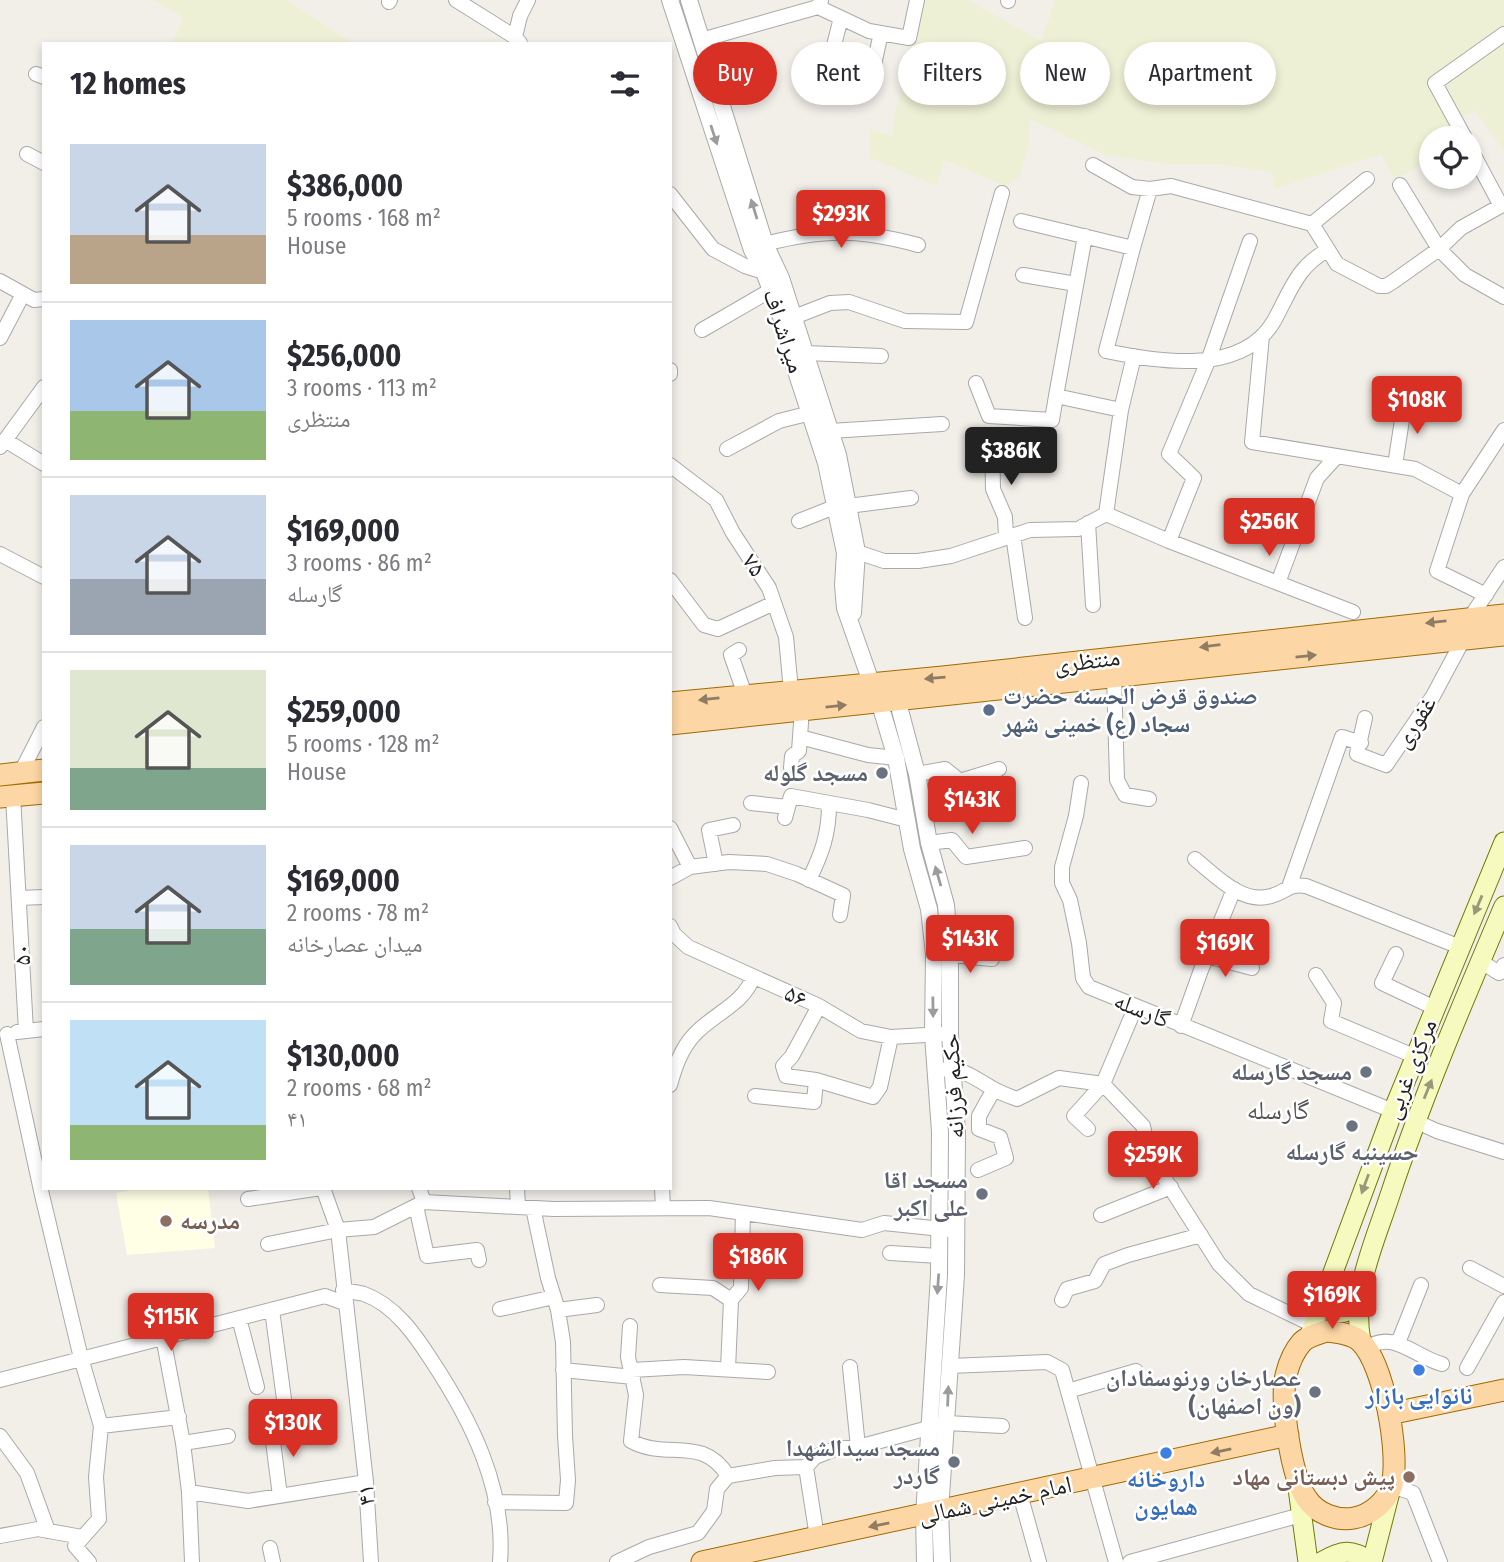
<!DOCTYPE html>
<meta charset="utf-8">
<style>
body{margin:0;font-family:"Fira Sans Condensed","Noto Naskh Arabic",sans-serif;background:#f2f2f3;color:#2b2b33;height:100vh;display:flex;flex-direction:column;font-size:26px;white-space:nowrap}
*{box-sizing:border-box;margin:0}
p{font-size:23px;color:#7c7c81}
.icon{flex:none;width:38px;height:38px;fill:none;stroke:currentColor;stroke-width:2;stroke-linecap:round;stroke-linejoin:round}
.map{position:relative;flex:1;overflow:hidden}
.side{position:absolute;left:42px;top:42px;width:630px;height:1148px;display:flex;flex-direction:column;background:#fff;border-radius:0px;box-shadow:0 4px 10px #0003}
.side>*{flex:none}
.banner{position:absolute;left:693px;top:42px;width:665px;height:63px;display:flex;gap:14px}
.controls{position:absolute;left:1419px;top:126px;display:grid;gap:14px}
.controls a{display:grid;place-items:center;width:63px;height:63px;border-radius:50%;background:#fff;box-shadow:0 4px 10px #0003;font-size:35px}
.price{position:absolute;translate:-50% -60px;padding:0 16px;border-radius:7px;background:#d93025;color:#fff;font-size:23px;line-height:46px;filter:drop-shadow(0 2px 4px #0008)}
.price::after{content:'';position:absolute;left:50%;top:42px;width:21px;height:16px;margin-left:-10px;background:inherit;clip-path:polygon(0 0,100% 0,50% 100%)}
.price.on{background:#222;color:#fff}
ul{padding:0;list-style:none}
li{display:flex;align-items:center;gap:21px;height:175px;padding:0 28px}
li+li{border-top:2px solid #e1e1e2}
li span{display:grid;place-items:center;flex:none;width:196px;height:140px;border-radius:0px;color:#555}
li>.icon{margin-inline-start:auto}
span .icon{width:84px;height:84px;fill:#fffc;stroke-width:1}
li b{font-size:30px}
h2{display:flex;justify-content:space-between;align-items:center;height:84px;padding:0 28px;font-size:30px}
.tag{padding:0 24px;border-radius:32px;background:#fff;box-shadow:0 4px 10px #0003;font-size:24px;line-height:63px}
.tag.on{background:#d93025;color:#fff}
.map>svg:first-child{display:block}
.education{fill:#ffffe5}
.farmland{fill:#eef0d5}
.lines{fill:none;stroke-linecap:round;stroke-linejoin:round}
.minor-casing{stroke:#a9a9a9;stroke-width:16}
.tertiary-casing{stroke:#a9a9a9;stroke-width:18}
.secondary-casing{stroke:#707d05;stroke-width:21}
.primary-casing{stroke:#a06b00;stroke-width:23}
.minor{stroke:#fff;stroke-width:14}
.tertiary{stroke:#fff;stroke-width:16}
.secondary{stroke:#f7fabf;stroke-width:19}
.primary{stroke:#fcd6a4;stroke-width:21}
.oneway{fill:#9c9c9c}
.oneway2{fill:#8f7c63}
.oneway3{fill:#979978}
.service-dot{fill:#5c6f8a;stroke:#fff;stroke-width:2.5}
.worship-dot{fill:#6b7280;stroke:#fff;stroke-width:2.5}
.education-dot{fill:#8d6e63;stroke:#fff;stroke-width:2.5}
.shop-dot{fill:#3f7fe0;stroke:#fff;stroke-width:2.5}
.labels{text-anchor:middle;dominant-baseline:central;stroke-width:5;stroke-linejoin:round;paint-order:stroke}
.street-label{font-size:24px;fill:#222;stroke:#fff}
.service-label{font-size:24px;font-weight:bold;fill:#4e5e75;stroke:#fff;text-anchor:start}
.worship-label{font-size:24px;font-weight:bold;fill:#5b616d;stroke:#fff;text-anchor:end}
.education-label{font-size:24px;font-weight:bold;fill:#785e54;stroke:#fff;text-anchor:start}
.shop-label{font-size:24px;font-weight:bold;fill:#366cbe;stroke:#fff}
.neighbourhood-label{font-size:26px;fill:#555;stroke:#fff}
</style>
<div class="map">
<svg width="1504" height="1562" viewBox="0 0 1504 1562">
<rect width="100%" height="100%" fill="#f2efe9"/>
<path class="education" d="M142 1188H208L215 1248 127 1255 116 1193Z"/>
<path class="farmland" d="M153 0H287L354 44H172L183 17Z
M923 0H968L1041 41 1055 0H1504V151L1475 111 1450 123 1455 138H1432L1431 161 1394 179 1381 154 1275 189 1271 172 1216 164H1164L1105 155 1030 119 1029 144 1020 177 1005 186 945 160 936 186 870 158V129L892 136 893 121 914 49V15Z"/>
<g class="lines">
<g class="minor-casing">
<path id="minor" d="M456 0 515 37
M1008 1V0
M389 2 390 0
M818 7 869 31 909 38 917 0
M701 40 818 7 821 1
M520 43 515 37 520 16 528 0
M827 72 841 18
M36 74 44 77
M871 78 881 33
M1465 138 1435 83 1504 34
M1470 148 1501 206
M27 154 44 163
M1093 165 1132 187 1150 189 1171 186 1312 224 1337 264 1379 286H1386L1394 281 1439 249 1461 228 1504 204
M1400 185 1439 249 1465 275 1504 297
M670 194 713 249 745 266 764 272 770 271
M1021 221 1133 248 1150 189
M1312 224 1367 179
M1085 236 1056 396 1121 410 1134 356
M765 244C823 229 860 229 918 245
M1133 248 1106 351C1158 362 1242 376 1274 321 1290 292 1297 266 1328 250
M1023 275 1076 284
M0 281 34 300 44 299
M794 317 830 303 849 302 905 321 966 322 1002 193
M702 330 771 290
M1262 336 1252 442 1415 469 1462 494 1504 430
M0 338 23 294
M805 353 881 356
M670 370V374
M976 383 989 416 1052 420 1056 396
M830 431 942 424
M992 436 993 489 1005 517 1006 537
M5 440 44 464
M0 447 44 387
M727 449 779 421 811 413
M1337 456 1317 478 1278 583 1353 612
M670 465 716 500 733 533 769 588 786 637 791 691
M1395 465 1405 401
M1462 494 1437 571 1486 595
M848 506 911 498
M1106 514 1169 541 1278 583
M1106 514 1121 410
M799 521 837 506
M1088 523 1093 605
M1013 535 1025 618
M1169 541 1194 478 1169 454 1208 361 1250 241
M857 552 884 561H918L951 556 1030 530 1078 529 1106 514
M0 554 44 577
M670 580 704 625 718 629 774 603
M1470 618 1504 567
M739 650 731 655 745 695
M1114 676 1117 780 1125 795 1149 799
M1365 718 1357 754 1386 765 1433 696 1463 640
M800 737 868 755 896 758
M791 768 792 756 799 751 802 709
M21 772 44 727
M917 774 945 769 960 781 999 769
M1081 783 1076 816 1062 867V883L1070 900 1079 943 1083 978 1089 987 1393 1111
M13 796 26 1031
M751 803 788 807
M785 818 791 796 868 810 907 820
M670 828 690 867
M929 843 952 840 966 857 1025 848
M1195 859C1215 875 1242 905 1271 896 1287 892 1288 883 1306 886L1460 947
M716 864 709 830 733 825
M670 878 690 867 729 862 767 864 797 874 843 895 840 915
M809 880C822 853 829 834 829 804
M1289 887 1342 737 1361 743
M19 898 44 897
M670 926 674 934 688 947 819 1006 861 1031 891 1037 943 1034
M941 954 992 959
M1396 954 1382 983 1435 1008
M1207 956 1252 968
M1480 961 1499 973 1504 965
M1316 975 1334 1003 1331 1021 1414 1056
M819 1006 792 1056 783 1066 786 1076 816 1080 873 1097 880 1087 891 1037
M1135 1008 1103 1084 1143 1126 1149 1154 1219 1264 1249 1294 1313 1325
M1181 1026 1201 970 1234 889
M17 1032 44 1029
M7 1034 42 1195 81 1358 101 1426 96 1477 99 1519 75 1546 89 1562
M935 1070C963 1067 969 1075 992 1088 1000 1093 1009 1096 1017 1099L1059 1078 1103 1084
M670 1085C675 1067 681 1049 694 1035 713 1014 744 1004 753 977
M755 1096 814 1102 816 1080
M1415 1121 1437 1131 1504 1152
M1088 1129 1074 1116 1103 1084
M978 1170 1006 1158 1000 1137 979 1129V1116L994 1089
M323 1188 338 1230 374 1227 424 1202
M419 1188 424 1202 554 1209 709 1208 862 1230 884 1223 951 1230
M517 1188 518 1207
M662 1188 663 1208
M248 1199 321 1188
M416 1206 427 1256 477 1250 479 1260
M1101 1215 1171 1187
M268 1244 338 1230 366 1482 371 1562
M890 1253 939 1256
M1470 1268 1504 1286
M660 1285 713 1288 731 1300
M343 1290C350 1292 358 1292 364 1294 395 1305 416 1336 432 1361 471 1420 506 1489 500 1562
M1062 1300 1067 1289 1095 1281 1104 1264 1128 1255 1201 1235
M500 1309 554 1297
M272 1310 284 1399
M558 1310 597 1305
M239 1318 257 1387
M630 1326 628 1357 636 1395 631 1441C667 1461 702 1434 728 1476
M163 1337 183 1443 189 1492
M1398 1343 1421 1285
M1366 1350C1389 1327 1417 1358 1442 1364
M949 1366 1047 1362 1062 1370 1116 1562
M850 1367 858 1447
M1467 1368 1504 1302
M728 1369 731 1300 741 1288 743 1213
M563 1370 633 1377
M632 1370 684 1367 768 1372
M0 1380 325 1296 344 1303
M1068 1391 1136 1371
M101 1426 179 1417
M271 1426 280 1496
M0 1436 27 1473 48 1531
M183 1443 228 1436
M806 1467 817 1537
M1391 1486 1413 1493 1440 1562
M1020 1494 1039 1562
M495 1502 566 1503 568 1480 565 1436 563 1342 558 1310 548 1278 533 1208
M0 1536 38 1529 82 1537
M270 1548 273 1562
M192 1562 189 1492 248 1501 366 1482
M617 1562 649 1547 698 1533 714 1511 717 1489 728 1476 775 1468 806 1467 815 1457 835 1449 858 1447 947 1423 1002 1426
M1130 1562 1301 1515"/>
</g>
<g class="tertiary-casing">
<path id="tertiary" d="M670 0 752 250 764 272 783 322 791 356 826 463 845 553 843 585 845 608 871 682
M689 0 765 244 781 278 838 455 857 552 853 613
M897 699 917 774 929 843 946 905 950 955V1034L957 1132 956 1275 940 1511 942 1562
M879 701 896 758 912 849 929 909 934 954 933 1035 940 1132 939 1275 924 1516 925 1562"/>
</g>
<g class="secondary-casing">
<path id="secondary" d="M1325 1295C1334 1314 1339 1318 1357 1305
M1309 1337 1393 1111 1504 842
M1361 1341C1351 1292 1374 1244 1389 1198 1422 1098 1463 1002 1504 906
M1297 1481 1308 1562
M1321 1562C1342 1550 1351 1548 1371 1562
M1372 1562 1391 1488"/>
</g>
<g class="primary-casing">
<path id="primary" d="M670 703 943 677 1504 615
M670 724 1504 635
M0 775 44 770
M0 797 44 793
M1326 1331C1337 1332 1353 1334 1361 1342 1384 1365 1400 1453 1392 1485 1387 1501 1371 1515 1354 1518 1337 1521 1317 1514 1307 1499 1291 1477 1280 1402 1286 1375 1289 1363 1294 1351 1302 1342 1308 1336 1318 1334 1326 1331Z
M1389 1414 1504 1390
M702 1562 1288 1435"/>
</g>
<use href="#minor" class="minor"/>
<use href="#tertiary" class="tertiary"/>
<use href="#secondary" class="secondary"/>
<use href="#primary" class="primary"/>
</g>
<defs><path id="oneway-solid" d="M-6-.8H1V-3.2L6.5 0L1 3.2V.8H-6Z" transform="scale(1.75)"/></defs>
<g class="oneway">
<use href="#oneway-solid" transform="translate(714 135) rotate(72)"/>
<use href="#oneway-solid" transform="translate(754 209) rotate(-107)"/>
<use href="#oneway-solid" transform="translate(938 876) rotate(-106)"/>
<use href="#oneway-solid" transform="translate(933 1007) rotate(89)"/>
<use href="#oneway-solid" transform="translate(938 1284) rotate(94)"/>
<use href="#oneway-solid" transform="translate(948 1396) rotate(-88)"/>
</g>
<g class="oneway2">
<use href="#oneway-solid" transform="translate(1436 622) rotate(174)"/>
<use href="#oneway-solid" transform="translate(1210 646) rotate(173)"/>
<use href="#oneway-solid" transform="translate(1306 656) rotate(-6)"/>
<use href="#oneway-solid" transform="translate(935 678) rotate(175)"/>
<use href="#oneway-solid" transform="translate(709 699) rotate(174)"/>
<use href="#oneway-solid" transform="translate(836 706) rotate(-6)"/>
<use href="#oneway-solid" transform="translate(1221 1451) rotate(168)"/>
<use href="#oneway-solid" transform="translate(879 1525) rotate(169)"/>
</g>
<g class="oneway3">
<use href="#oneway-solid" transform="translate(1478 905) rotate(113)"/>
<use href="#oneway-solid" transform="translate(1428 1089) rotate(-68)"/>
<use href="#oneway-solid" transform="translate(1365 1184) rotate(110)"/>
</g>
<circle class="service-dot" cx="989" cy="710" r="7"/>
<g class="worship-dot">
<circle cx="882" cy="773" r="7"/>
<circle cx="1366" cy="1072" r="7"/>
<circle cx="1352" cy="1126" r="7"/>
<circle cx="982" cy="1194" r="7"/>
<circle cx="1315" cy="1392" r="7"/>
<circle cx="954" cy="1462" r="7"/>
</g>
<g class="education-dot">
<circle cx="166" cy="1221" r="7"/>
<circle cx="1409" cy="1477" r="7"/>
</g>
<g class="shop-dot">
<circle cx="1419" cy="1370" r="7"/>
<circle cx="1166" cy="1453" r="7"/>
</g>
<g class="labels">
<g class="street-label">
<text transform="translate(784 331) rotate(72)">میراشراف</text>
<text transform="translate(754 565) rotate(57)">۷۵</text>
<text transform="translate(1087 661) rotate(-7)">منتظری</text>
<text transform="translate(1415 722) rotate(-57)">غفوری</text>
<text transform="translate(22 955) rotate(-93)">۵۰</text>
<text transform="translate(796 996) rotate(25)">۵۶</text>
<text transform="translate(1142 1010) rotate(22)">گارسله</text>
<text transform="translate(1410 1069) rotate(-68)">مرکزی غربی</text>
<text transform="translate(953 1086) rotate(-93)">حکیم فرزانه</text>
<text transform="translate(366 1495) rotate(-94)">۴۱</text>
<text transform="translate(995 1500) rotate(-12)">امام خمینی شمالی</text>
</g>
<g class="service-label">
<text x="1003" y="696">صندوق قرض الحسنه حضرت<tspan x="1003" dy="28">سجاد (ع) خمینی شهر</tspan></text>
</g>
<g class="worship-label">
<text x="868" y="773">مسجد گلوله</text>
<text x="1352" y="1072">مسجد گارسله</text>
<text x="1352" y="1152" text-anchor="middle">حسینیه گارسله</text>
<text x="968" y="1180">مسجد اقا<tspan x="968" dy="28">علی اکبر</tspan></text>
<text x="1301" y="1378">عصارخان ورنوسفادان<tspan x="1301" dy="28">(ون اصفهان)</tspan></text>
<text x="940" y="1448">مسجد سیدالشهدا<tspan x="940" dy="28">گاردر</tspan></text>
</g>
<g class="education-label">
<text x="180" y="1221">مدرسه</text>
<text x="1395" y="1477" text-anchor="end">پیش دبستانی مهاد</text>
</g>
<g class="shop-label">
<text x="1419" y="1396">نانوایی بازار</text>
<text x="1166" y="1479">داروخانه<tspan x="1166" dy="28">همایون</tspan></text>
</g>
<g class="neighbourhood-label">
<text x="1278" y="1110">گارسله</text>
</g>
</g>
</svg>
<div class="controls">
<a><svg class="icon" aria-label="locate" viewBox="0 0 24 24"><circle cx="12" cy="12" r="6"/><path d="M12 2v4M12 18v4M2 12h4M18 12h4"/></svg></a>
</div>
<b class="price" style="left:841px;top:250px">$293K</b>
<b class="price" style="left:1417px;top:436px">$108K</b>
<b class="price on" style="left:1011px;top:487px">$386K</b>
<b class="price" style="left:1269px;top:558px">$256K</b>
<b class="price" style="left:972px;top:836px">$143K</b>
<b class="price" style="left:970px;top:975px">$143K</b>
<b class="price" style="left:1225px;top:979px">$169K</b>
<b class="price" style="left:1153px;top:1191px">$259K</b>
<b class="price" style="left:758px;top:1293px">$186K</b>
<b class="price" style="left:1332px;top:1331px">$169K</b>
<b class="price" style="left:171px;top:1353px">$115K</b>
<b class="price" style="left:293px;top:1459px">$130K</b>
<div class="banner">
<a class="tag on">Buy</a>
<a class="tag">Rent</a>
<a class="tag">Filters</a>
<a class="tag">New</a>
<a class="tag">Apartment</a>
</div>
<section class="side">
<h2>12 homes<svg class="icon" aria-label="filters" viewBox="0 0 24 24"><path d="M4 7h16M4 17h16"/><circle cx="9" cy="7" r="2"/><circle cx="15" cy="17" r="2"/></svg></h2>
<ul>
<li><span style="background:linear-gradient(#c9d6e8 65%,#b9a48a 0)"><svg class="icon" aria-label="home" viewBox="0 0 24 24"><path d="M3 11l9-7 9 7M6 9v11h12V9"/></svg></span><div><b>$386,000</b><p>5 rooms · 168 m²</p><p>House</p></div></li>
<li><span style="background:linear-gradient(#a9c7e8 65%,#8fb573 0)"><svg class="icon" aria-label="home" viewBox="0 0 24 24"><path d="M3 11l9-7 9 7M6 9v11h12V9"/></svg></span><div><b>$256,000</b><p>3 rooms · 113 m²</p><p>منتظری</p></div></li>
<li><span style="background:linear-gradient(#c9d6e8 60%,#9aa5b1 0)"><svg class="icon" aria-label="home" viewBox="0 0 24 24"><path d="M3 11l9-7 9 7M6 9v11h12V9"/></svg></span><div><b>$169,000</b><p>3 rooms · 86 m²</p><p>گارسله</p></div></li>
<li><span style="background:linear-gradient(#dfe7d0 70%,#7fa58c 0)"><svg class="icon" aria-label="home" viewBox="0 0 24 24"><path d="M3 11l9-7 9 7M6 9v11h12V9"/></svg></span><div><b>$259,000</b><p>5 rooms · 128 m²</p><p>House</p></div></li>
<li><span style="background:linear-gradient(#c9d6e8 60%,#7fa58c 0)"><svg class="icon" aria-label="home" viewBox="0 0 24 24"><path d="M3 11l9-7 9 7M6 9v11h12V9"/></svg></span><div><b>$169,000</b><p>2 rooms · 78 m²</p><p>میدان عصارخانه</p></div></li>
<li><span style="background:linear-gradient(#bfe0f5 75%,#8fb573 0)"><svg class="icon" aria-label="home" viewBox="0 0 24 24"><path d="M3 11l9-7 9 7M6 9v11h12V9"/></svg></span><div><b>$130,000</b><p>2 rooms · 68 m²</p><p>۴۱</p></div></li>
</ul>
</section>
</div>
